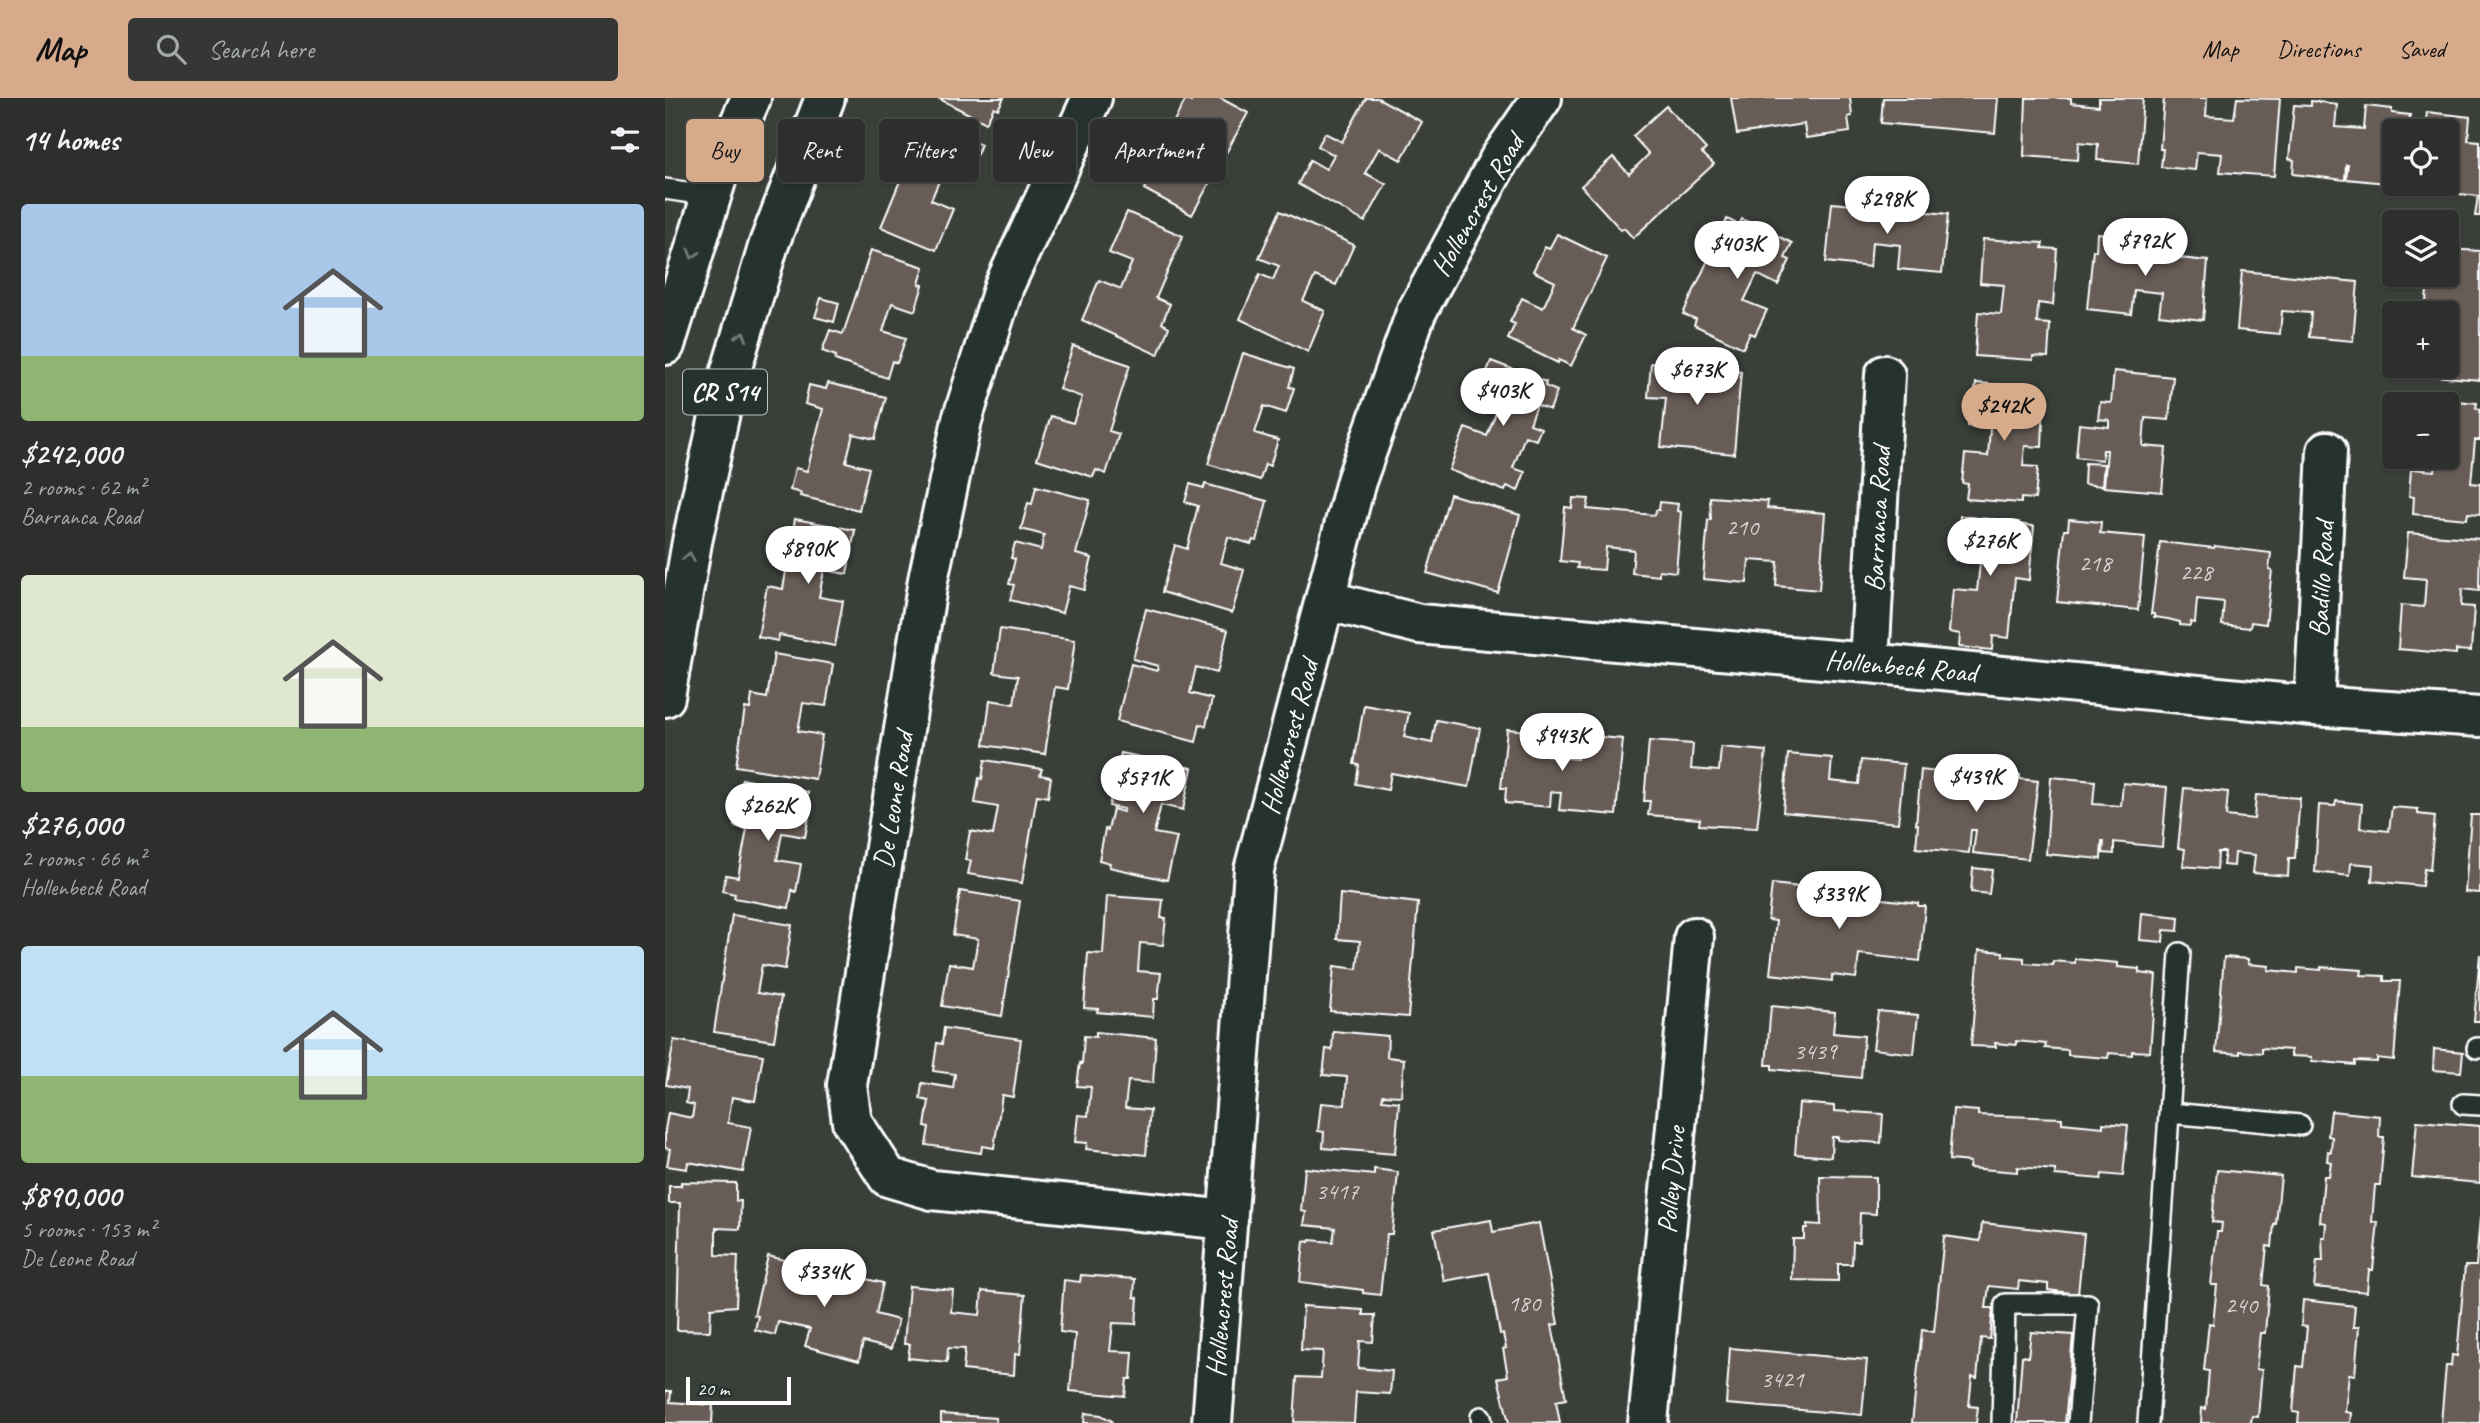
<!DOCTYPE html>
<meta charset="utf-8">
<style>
body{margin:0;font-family:Caveat,sans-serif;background:#343734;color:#f1f3f6;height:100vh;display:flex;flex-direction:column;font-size:26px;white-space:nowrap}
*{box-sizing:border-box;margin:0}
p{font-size:23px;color:#a6a9a9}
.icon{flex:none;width:38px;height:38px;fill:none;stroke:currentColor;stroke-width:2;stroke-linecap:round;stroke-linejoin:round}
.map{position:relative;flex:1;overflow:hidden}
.side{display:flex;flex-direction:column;background:#2c2f2c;width:665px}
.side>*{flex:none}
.guide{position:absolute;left:21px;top:21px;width:665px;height:63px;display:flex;gap:14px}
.fabs{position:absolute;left:1717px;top:21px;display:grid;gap:14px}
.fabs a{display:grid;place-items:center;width:77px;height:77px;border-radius:7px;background:#2c2f2c;box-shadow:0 2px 5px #0004,0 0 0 2px #484a48;font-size:35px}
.scale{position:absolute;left:21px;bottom:18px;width:105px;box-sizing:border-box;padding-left:7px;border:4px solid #fff;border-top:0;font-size:19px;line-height:24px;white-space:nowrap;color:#fff;-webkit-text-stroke:5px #26332d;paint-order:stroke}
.price{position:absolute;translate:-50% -60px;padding:0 16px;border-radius:24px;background:#fff;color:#222;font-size:23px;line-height:46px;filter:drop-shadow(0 2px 4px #0008)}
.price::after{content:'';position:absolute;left:50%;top:42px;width:21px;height:16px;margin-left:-10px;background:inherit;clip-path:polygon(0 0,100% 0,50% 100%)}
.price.active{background:#d6ab8b;color:#111}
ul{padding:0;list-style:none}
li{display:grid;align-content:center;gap:14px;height:371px;padding:0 21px}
li span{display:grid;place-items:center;height:217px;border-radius:7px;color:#555}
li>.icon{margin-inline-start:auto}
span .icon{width:126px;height:126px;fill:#fffc;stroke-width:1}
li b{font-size:30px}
h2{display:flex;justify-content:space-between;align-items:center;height:84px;padding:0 21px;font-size:30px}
.tag{padding:0 24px;border-radius:7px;background:#2c2f2c;box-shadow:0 2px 5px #0004,0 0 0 2px #484a48;font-size:24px;line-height:63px}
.tag.active{background:#d6ab8b;color:#111}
header{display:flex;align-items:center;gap:42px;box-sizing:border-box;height:98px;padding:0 35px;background:#d6ab8b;color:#111}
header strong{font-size:33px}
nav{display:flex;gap:38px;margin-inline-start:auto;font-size:24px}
.search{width:490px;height:63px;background:#343734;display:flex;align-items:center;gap:18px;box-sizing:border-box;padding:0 24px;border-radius:7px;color:#a6a9a9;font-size:26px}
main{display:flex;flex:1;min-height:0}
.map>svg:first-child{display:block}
.building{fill:#685c57;stroke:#fff;stroke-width:2}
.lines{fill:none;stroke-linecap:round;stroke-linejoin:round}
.lane-casing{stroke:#fff;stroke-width:24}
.street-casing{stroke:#fff;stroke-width:44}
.primary-casing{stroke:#fff;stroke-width:44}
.lane{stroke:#26332d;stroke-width:19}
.street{stroke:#26332d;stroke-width:38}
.primary{stroke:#26332d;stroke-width:38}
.oneway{stroke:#727a76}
.labels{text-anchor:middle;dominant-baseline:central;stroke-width:5;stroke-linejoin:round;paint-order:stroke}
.number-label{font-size:24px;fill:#d9d6d5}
.shield{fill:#26332d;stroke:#bec2c0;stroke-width:2}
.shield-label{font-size:26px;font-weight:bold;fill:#fff}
.street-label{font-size:28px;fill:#fff;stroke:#26332d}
</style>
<header>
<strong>Map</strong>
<div class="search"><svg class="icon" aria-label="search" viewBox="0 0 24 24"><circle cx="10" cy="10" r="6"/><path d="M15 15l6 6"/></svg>Search here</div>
<nav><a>Map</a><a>Directions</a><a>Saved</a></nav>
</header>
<main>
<section class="side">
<h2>14 homes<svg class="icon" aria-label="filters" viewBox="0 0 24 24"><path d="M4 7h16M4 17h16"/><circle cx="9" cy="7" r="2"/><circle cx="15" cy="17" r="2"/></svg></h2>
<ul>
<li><span style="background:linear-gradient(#a9c7e8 70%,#8fb573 0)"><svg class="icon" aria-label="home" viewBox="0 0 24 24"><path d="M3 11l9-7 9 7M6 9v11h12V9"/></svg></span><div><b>$242,000</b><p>2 rooms · 62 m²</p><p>Barranca Road</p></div></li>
<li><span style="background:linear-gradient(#dfe7d0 70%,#8fb573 0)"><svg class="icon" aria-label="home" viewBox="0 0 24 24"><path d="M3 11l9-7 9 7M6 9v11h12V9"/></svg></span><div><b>$276,000</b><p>2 rooms · 66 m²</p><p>Hollenbeck Road</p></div></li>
<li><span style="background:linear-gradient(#bfe0f5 60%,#8fb573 0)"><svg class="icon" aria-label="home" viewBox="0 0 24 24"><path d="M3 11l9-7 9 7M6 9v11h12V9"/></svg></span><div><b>$890,000</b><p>5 rooms · 153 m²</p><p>De Leone Road</p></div></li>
</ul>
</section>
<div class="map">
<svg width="1815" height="1325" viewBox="0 0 1815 1325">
<rect width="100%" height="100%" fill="#3a3f3a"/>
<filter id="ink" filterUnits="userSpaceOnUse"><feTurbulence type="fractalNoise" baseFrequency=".0143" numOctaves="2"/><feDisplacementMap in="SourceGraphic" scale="14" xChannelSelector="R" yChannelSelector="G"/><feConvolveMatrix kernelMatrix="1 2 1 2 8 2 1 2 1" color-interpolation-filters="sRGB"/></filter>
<g filter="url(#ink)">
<path class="building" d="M273 0H339L333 11 329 9 321 25Z
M528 0H555L583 15 527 117 479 91 487 76 483 73 495 50 516 61 530 36 508 25 521 1 526 4Z
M701 0H713L757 24 736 62 714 50 700 75 721 86 700 124 633 86 645 62 661 71 669 57 653 48 660 35 677 44Z
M1066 0H1185L1187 18 1183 19 1185 34 1141 40 1139 26 1072 36Z
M1218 0H1333L1330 35 1216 25Z
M1361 0H1406V5L1434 8V0H1478L1473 66 1432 62 1433 46 1414 44 1413 62 1359 58Z
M1499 0H1542L1541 18 1569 20 1572 0 1615 1 1609 78 1555 74 1557 56 1532 54 1530 72 1496 69 1498 51H1495Z
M1646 3 1672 6 1670 29 1699 31 1701 8 1727 11V15L1745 17 1743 33H1729V86H1732L1681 81 1683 67H1681L1680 82 1628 76 1629 62 1624 61 1629 7 1646 8Z
M1001 8 1041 51 1037 55 1049 66 968 140 959 130 956 132 916 88 948 59 964 76 984 56 968 38Z
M1762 14 1805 19 1803 42 1815 43V118H1810L1813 98 1756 92 1757 86H1782V33H1760Z
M260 22 316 46 300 85 277 76 266 102 288 111 271 152 216 129Z
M1167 105 1283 116 1277 175 1233 171 1235 147 1207 144 1205 169 1161 164Z
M615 113 689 147 671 187 650 178 638 203 660 213 643 254 575 221 595 176 608 182 614 168 594 160Z
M462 114 518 138 491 200 505 206 497 225 504 229 493 257 417 222 434 182 456 191 467 164 444 155Z
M1062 121 1074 127 1077 121 1127 145 1120 160 1125 162 1113 187 1092 176 1079 203 1102 212 1090 237 1085 235 1078 250 1029 227 1031 221 1018 216Z
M1432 135 1463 138V142L1488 144 1486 157 1543 163 1538 222 1494 217 1497 195 1469 192 1466 216 1422 211 1428 152 1431 153Z
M892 136 942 160 908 230 921 237 906 268 894 262 893 265 843 241 850 226 845 224 857 200 878 210 890 184 868 173 880 149 884 151Z
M1318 141 1378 145 1377 150 1392 151 1388 207 1373 205 1372 225 1385 226 1383 259 1368 258V262L1310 258 1313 214 1336 216 1339 187 1315 185Z
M1782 151 1815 153V282L1757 277 1758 268H1782V235H1785L1786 207 1761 205 1763 177H1782Z
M206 152 259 169 254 186 258 187 250 213 227 205 218 233 241 240 232 265 227 263 222 280 170 262 171 258 157 253 165 232 178 236Z
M1577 173 1693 184 1688 243 1644 239 1646 215 1617 213 1615 236 1572 232Z
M156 200 174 205 169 224 150 219Z
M408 248 465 267 444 333 454 336 441 376 431 372 428 379 372 361 386 318 408 325 417 299 394 291Z
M578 255 629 271 624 289 629 290 621 315 599 308 590 335 613 342 605 368 600 366 595 382 543 366Z
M826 263 881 284 880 288 892 293 885 312 872 307 865 326 876 330 871 342 860 338 848 370 860 374 853 393 842 388 840 393 784 372 800 330 822 338 832 312 811 303Z
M986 265 1076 274 1069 356 996 349 1001 300 983 299Z
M1449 273 1508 279 1504 322 1480 320 1478 348 1501 350 1497 394 1439 389 1442 352H1438L1437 362 1411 359 1414 326 1444 329V322L1433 321 1435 304 1446 305Z
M163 285 221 299 210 341 188 336 181 364 204 370 194 412 135 398 136 395 125 392 130 370 142 373 158 311 140 306 144 287 161 291Z
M1311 285 1366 289 1365 296 1379 297 1377 349 1360 348 1358 368 1373 369 1370 401 1356 400V405L1301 401 1303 386 1297 385 1300 356 1323 358 1325 330 1303 328 1304 302H1309Z
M1758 300 1812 305 1811 310 1815 311V342H1810L1806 385 1815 386V416L1803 415 1802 421 1748 416 1749 399 1744 398 1746 371 1770 373 1771 359H1782V306H1757Z
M1420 365 1439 366 1437 388 1419 386Z
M525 386 539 390 540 386 602 403 592 443 588 442 586 446 563 439 556 465 579 472 567 515 497 494 510 447 522 451 533 408 520 404Z
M371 388 425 402 411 456 427 460 419 492 404 488 397 515 345 502 349 487 344 486 350 461 346 460 350 445 376 452 379 437 356 431 363 405 367 406Z
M785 396 855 417 833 495 762 475Z
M1045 399 1103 403 1102 410 1160 415 1154 492 1111 488 1113 464 1084 462 1082 485 1038 481 1043 422H1046Z
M908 400 924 401 922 411 990 417 991 412H994L995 404 1013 406 1012 413 1016 414 1011 474 994 472V478L967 475 969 452 941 449 939 472 912 470 913 465 895 463 900 409 907 410Z
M1295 418 1354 424 1353 426 1369 428 1364 482 1350 480 1344 540 1328 538 1327 552 1294 549 1295 536 1284 534 1288 491 1312 493 1315 465 1290 462Z
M130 421 190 432 182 476 159 472 154 499 178 503 170 548 114 537 113 543 93 539 102 488 118 491Z
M1404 421 1436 424 1435 435 1480 439 1473 512 1392 504 1399 432H1403Z
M1743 435 1815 441 1814 493 1797 491 1796 508 1809 509 1806 553 1791 552V556L1733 551 1736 507 1759 509 1761 481 1739 479Z
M1495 444 1549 450 1550 448 1606 455 1604 471 1607 472 1601 526 1586 524 1585 530 1557 527 1559 504 1532 501 1530 525 1526 524 1525 528 1515 527V524L1503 521 1489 519V516H1486Z
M481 511 563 532 552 575 531 569 525 595 547 601 541 628 535 626 531 644 452 623 466 566 492 573 493 568 468 561Z
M335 531 410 542 403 591 390 589 380 656 319 647 325 602 349 606 353 578 329 575Z
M109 556 168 566 161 608 138 605 133 633 157 637 150 681 71 668 80 610 85 611 87 597 102 600Z
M699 607 744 615 739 639 767 645 771 622 815 630 804 689 726 675 723 692 691 686 694 667 689 666Z
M842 631 885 635 883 658 912 661 914 637 958 641 951 717 894 712 896 695 886 694 885 709 840 705 841 690H836Z
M984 643 1028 646 1026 671 1054 673 1056 649 1101 653 1092 730 1034 727 1035 721 983 717 985 703H979Z
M456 655 527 670 518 712 496 707 489 735 512 739 502 782 444 769 445 765 434 762 440 731 443 732 448 711 458 714 459 711 444 708Z
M1123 656 1167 660 1165 683 1194 686 1196 662 1239 666 1233 725 1118 714Z
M1311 661 1328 663 1325 695 1308 693Z
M320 662 377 671 375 677 386 679 383 699 372 697 357 785 303 776 306 763 300 762 305 733 328 737 333 709 310 705 314 680 317 681Z
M1273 668 1301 671 1298 695 1326 697 1328 674 1355 677V681L1373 683 1363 761 1308 755 1311 732H1306L1304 755 1251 750 1253 726H1251L1256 672 1273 674Z
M1386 679 1430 683 1428 706 1456 708 1458 685 1502 689 1497 749 1449 744V756L1438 755 1439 743H1437L1436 761 1381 756Z
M77 681 143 694 140 712 145 713 140 739 117 735 112 762 136 766 131 794 127 792 124 810 69 800 70 796 57 793 61 777 73 779 82 731 69 728Z
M1519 690 1563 694 1561 718 1589 721 1591 697 1635 700 1630 760H1624L1623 778 1588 775 1590 757 1570 755 1569 768 1558 767 1560 754H1553L1552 771 1518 768 1520 751 1513 750Z
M1671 703 1697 706 1695 730 1724 733 1727 709 1753 711V716L1770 718 1765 772 1759 771 1757 788 1707 783 1708 767 1686 765 1685 778 1650 774 1654 707 1670 708Z
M1806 717H1815V795L1800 794Z
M1308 770 1327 772 1324 796 1306 794Z
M1107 786 1200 796V799L1253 805V808H1260L1255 863 1194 856 1191 880 1167 877V883L1105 876 1111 823 1103 822Z
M295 793 355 803 337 918 277 908 284 865 308 869 313 841 288 837Z
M675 796 753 805 743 919 665 913 669 868 692 871 695 843 672 841Z
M442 798 498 802 496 820H501L498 847 475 845 473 873 496 875 493 901H489L488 919 432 914 433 911 419 910 423 855 438 856Z
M1477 815 1514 819 1513 833 1499 832 1498 844 1475 842Z
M67 817 127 827 120 871 97 867 92 895 116 899 109 943 49 934Z
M1314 852 1338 854V858L1359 860V865L1388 867V863L1410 865V861L1453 865V869L1474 871V875L1491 877 1485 954 1467 953V957L1444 955 1443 960 1403 957V952L1380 950 1381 946 1351 943V947L1330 945 1331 949 1306 948Z
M1815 856V923H1809Z
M1559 859 1583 861V866L1604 868 1603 872 1633 875V870L1656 872V869L1697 872 1696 877 1719 878V883H1735L1729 962 1712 960V964L1690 963V967L1647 963V959L1626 958V952L1597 950V955L1575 953V956L1551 954Z
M1106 908 1170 914 1168 935 1199 938 1196 980 1107 971V967H1101Z
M1213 913 1253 917 1249 956 1208 951Z
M279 930 356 941 348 999 337 997 329 1050 317 1048 316 1055 261 1047 264 1029 260 1028 264 1003 255 1001 257 985 288 990 290 976 268 973 272 945 277 946Z
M668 933 723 938 722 959 739 961 736 998 718 997 717 1002 734 1004 730 1056 658 1050 659 1034 653 1033 656 1005 680 1007 682 979 658 977 661 951 667 952Z
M431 934 491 940 488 985 463 983 460 1010 485 1012 481 1057 421 1051 422 1045 410 1044 413 1017 423 1018 426 989 412 988 415 965 417 966 419 938 431 939Z
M9 942 98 957 90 1003 67 999 63 1025 86 1029 78 1074 23 1064 22 1071 2 1068 5 1051 0 1050V1032L3 1015 27 1020 29 1007 21 1005 23 991 1 987Z
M1769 951 1798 954 1796 974 1768 972Z
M1134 1005 1169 1008V1013L1218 1016 1216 1045 1173 1042V1039H1167L1166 1059 1130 1056Z
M1288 1011 1313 1013V1017L1397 1020V1025L1438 1029V1025L1463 1027 1458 1078 1437 1076 1436 1081 1390 1077V1072L1352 1069V1074L1304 1070 1305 1064 1284 1062Z
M1666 1013 1715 1018 1714 1039H1719L1715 1087H1710L1707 1124H1713L1708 1172H1704L1702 1194 1649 1189 1652 1163H1658L1657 1139H1660L1661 1125 1655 1124 1659 1078H1664L1666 1064 1662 1063 1663 1053 1666 1054 1667 1039 1663 1038Z
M1752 1023 1815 1028V1085L1747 1079Z
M640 1070 709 1077V1071L733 1074 727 1136H722L715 1197 698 1195V1192L635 1184 639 1143 644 1144 645 1142 668 1144 670 1130 639 1127 641 1114 636 1113Z
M1552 1072 1616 1078 1611 1126H1609L1607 1149 1602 1148 1598 1187 1604 1188 1600 1235H1595L1591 1271 1597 1272 1593 1319 1587 1318 1586 1325H1536L1537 1310 1541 1311 1544 1273 1539 1272 1544 1225 1548 1226 1552 1187H1546L1552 1134H1556L1557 1125 1547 1124Z
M1155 1078 1211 1079V1116L1195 1115 1194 1144H1188L1187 1166H1173V1183L1127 1182 1128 1141H1139V1130H1142V1126L1156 1127Z
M16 1084 71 1085V1103H76L75 1131 51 1130V1157L73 1158 71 1208 46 1210 45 1233 12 1232 15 1105H4V1088H16Z
M1815 1119V1325H1776L1781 1268H1786L1787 1257 1792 1258 1800 1168H1811Z
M826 1122 828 1134 874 1125 893 1226 887 1227 901 1301 891 1303 895 1325H844L833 1280 843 1278 838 1251 841 1250 838 1236H835L824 1175 779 1183 769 1132Z
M1317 1125 1419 1136 1413 1196 1383 1192V1186L1354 1183 1353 1191 1324 1188 1321 1210H1328L1325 1241 1316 1240 1312 1280 1307 1279 1304 1308 1313 1309 1311 1325H1247L1257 1232 1269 1234 1279 1138 1315 1143Z
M103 1158 148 1169 143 1191 167 1197 172 1174 218 1185 211 1216 233 1222 226 1251 198 1244 194 1263 140 1248 145 1231 113 1224 110 1237 90 1232 93 1218 89 1217Z
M416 1177 470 1181 469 1199 473 1200 471 1226 448 1225 445 1253 468 1254 466 1281H462L460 1298 405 1293 410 1236 395 1234 399 1182 415 1184Z
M244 1188 288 1192 286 1214 315 1217 317 1193 360 1197 355 1256H350L349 1277 298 1272 300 1251 283 1250 282 1264 243 1260 245 1246H239Z
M1638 1202 1690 1208 1688 1229H1694L1690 1277 1684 1276 1680 1314 1686 1315 1685 1325H1633L1634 1315 1628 1314 1632 1268 1638 1269 1642 1229 1636 1228Z
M638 1208 698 1212V1217H710L708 1244 695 1243 693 1270 727 1273 725 1296 691 1294 689 1325 629 1324 632 1279 656 1280 658 1253 636 1252Z
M1366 1234 1408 1237 1400 1325H1352L1357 1258 1363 1259Z
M1065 1250 1202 1262 1197 1317 1061 1306Z
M0 1293H6L5 1304 48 1307 47 1325H0Z
M420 1315 436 1317 447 1323 446 1325H419Z
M276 1316 331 1320V1325H276Z"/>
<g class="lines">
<g class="lane-casing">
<path id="lane" d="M0 91 46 98
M1812 950H1815
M1798 1006 1815 1007
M1505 1015 1635 1027
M816 1319 817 1325
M1337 1325 1340 1206H1423L1413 1325
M1483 1325 1515 855"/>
</g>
<g class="street-casing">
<path id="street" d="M427 0 339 188 297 322 263 482 182 987 187 1024 223 1079 267 1092 563 1122
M660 502 754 526 1204 565 1649 608 1815 619
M1204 565 1220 277
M1649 608 1662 353
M547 1325 589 772 691 383 751 215 834 62 877 0
M983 1325 1029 839"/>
</g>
<g class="primary-casing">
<path id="primary" d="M0 247 55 70 86 0
M0 599 27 444 59 296 104 146 160 0"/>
</g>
<use href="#lane" class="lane"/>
<use href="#street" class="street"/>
<use href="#primary" class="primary"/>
</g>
<defs><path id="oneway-chevron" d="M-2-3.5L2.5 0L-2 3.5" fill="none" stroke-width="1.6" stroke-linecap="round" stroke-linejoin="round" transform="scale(1.75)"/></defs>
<g class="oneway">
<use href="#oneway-chevron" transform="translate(28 156) rotate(107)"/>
<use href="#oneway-chevron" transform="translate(77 238) rotate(-73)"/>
<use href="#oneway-chevron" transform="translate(24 459) rotate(-80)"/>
</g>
</g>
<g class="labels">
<g class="number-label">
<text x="1077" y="429">210</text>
<text x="1430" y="465">218</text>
<text x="1531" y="474">228</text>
<text x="1150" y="953">3439</text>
<text x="672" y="1093">3417</text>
<text x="859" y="1205">180</text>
<text x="1576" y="1207">240</text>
<text x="1117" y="1281">3421</text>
</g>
<rect class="shield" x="18" y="271.5" width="84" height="45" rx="5"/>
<g class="shield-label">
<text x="60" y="294">CR S14</text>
</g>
<g class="street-label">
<text transform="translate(812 107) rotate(-60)">Hollencrest Road</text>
<text transform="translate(1212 421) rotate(-87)">Barranca Road</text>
<text transform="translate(1656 481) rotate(-87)">Badillo Road</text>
<text transform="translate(1236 568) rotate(5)">Hollenbeck Road</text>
<text transform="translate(624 639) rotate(-75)">Hollencrest Road</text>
<text transform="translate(228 702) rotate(-81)">De Leone Road</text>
<text transform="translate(1006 1082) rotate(-85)">Polley Drive</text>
<text transform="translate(557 1200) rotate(-85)">Hollencrest Road</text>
</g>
</g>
</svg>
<div class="fabs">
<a><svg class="icon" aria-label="locate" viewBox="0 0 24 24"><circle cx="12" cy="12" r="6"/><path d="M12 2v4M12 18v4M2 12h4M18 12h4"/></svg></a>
<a><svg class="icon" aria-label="layers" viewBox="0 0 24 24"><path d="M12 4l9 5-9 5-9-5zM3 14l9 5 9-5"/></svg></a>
<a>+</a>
<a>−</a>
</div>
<div class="scale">20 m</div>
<b class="price" style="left:1222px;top:138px">$298K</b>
<b class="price" style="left:1480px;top:180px">$792K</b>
<b class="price" style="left:1072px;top:183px">$403K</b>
<b class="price" style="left:1032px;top:309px">$673K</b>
<b class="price" style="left:838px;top:330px">$403K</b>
<b class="price active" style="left:1339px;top:345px">$242K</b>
<b class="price" style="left:1325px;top:480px">$276K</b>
<b class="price" style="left:143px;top:488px">$890K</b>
<b class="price" style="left:897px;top:675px">$943K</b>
<b class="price" style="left:1311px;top:716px">$439K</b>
<b class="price" style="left:478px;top:717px">$571K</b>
<b class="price" style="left:103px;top:745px">$262K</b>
<b class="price" style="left:1174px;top:833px">$339K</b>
<b class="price" style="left:159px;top:1211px">$334K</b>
<div class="guide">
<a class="tag active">Buy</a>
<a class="tag">Rent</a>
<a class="tag">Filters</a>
<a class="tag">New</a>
<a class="tag">Apartment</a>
</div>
</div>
</main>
